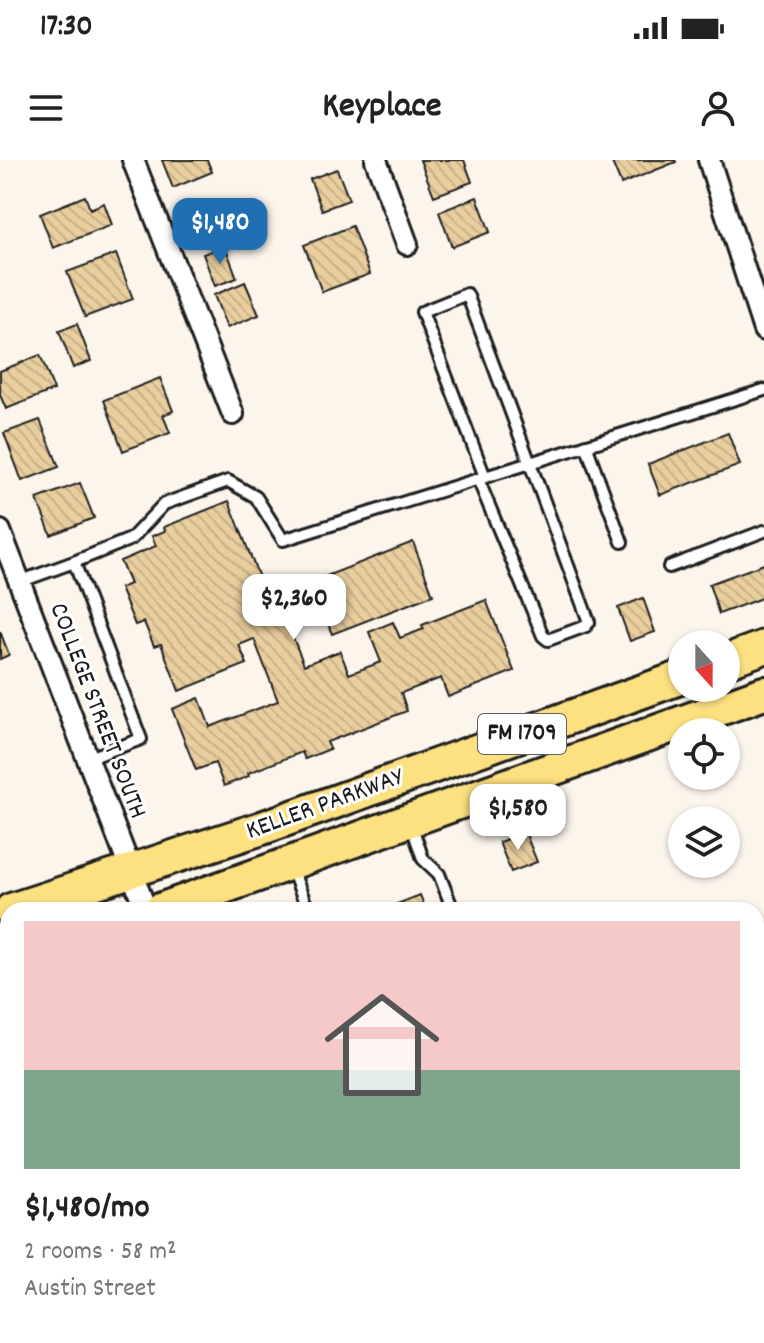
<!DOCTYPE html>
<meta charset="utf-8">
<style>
body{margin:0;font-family:Dekko,sans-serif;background:#f2f2f2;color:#222;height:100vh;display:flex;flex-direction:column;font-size:30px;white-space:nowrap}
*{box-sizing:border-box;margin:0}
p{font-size:26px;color:#767676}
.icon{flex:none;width:44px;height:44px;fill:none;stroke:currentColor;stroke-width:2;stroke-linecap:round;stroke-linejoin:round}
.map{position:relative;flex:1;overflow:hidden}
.side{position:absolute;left:0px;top:742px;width:764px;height:442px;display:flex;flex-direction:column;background:#fff;border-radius:24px 24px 0 0;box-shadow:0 2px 6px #0004}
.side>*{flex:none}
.needle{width:52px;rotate:159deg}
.controls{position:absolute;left:668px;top:470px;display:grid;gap:16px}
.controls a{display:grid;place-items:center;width:72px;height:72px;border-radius:50%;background:#fff;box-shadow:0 2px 6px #0004;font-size:40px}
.price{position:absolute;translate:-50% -68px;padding:0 18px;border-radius:16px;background:#fff;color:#222;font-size:26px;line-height:52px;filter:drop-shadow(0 2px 4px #0008)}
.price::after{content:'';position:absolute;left:50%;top:48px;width:24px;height:18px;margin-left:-12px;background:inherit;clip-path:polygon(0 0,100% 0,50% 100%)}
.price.selected{background:#1f6fb2;color:#fff}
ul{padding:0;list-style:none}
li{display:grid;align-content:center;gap:16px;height:424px;padding:0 24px}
li span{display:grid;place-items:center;height:248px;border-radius:0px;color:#555}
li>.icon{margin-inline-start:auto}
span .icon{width:144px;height:144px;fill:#fffc;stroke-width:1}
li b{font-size:34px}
.status{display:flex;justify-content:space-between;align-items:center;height:56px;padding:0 40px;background:#fff;direction:ltr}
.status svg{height:22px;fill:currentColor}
header{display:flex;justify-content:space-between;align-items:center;height:104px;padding:0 24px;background:#fff;font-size:36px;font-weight:800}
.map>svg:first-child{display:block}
.building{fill:url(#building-back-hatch);stroke:#1c1c1c;stroke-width:2}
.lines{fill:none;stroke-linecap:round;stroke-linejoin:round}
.service-casing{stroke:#1c1c1c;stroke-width:16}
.minor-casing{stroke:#1c1c1c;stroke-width:26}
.primary-casing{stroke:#1c1c1c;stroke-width:38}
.service{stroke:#fff;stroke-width:10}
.minor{stroke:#fff;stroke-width:20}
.primary{stroke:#fde080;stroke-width:32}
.labels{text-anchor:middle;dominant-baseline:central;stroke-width:6;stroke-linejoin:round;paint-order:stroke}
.shield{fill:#fff;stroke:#606060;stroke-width:2}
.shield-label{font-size:24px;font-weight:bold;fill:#1c1c1c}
.street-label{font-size:26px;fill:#1c1c1c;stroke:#fff}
</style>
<div class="status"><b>17:30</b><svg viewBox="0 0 49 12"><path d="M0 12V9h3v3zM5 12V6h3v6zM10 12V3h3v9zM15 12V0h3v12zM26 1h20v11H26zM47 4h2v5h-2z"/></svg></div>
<header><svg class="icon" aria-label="menu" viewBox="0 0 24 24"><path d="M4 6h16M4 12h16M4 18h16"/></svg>Keyplace<svg class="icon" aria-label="person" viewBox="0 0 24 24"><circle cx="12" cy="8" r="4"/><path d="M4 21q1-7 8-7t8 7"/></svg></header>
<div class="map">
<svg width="764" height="1183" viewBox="0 0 764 1183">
<defs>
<pattern id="building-back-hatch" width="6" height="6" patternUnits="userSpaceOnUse" patternTransform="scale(2)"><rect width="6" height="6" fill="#e9ce9e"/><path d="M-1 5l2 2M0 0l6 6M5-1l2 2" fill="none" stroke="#c7b088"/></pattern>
</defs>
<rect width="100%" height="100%" fill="#fbf5ec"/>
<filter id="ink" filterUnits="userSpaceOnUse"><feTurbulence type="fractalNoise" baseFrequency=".0125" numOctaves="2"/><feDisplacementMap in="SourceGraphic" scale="16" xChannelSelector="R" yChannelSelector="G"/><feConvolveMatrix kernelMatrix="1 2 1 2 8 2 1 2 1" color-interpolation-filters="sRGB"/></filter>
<g filter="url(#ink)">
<path class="building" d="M162 0H207L212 12 173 28Z
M420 0H464L472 22 434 36Z
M611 0H675L676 2 621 24Z
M337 9 349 40 322 50 310 19Z
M85 36 90 49 104 43 112 65 53 88 40 54Z
M477 37 490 72 452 87 439 52Z
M352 66 370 114 322 132 304 85Z
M225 86 237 118 215 126 203 94Z
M116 94 133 139 85 157 67 112Z
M245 122 259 155 227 168 214 135Z
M77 164 91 201 73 208 59 171Z
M40 195 54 230 6 249 0 235V211Z
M160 218 173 251 163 255 170 273 123 291 104 240Z
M40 260 59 307 22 321 4 273Z
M728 273 740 305 660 335 648 304Z
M80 323 94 358 51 375 37 339Z
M229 341 266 435 295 424 306 450 319 445 311 422 413 382 433 435 332 474 323 451 288 465 304 505 340 491 349 514 381 502 369 472 393 462 400 478 424 469 422 465 486 440 514 511 448 537 441 518 401 533 407 551 327 582 330 589 305 599 302 592 248 613 249 616 224 626 215 603 196 610 172 549 199 538 210 567 278 541 254 479 239 485 247 504 179 531 161 484 154 486 144 462 135 465 120 428 130 424 120 401 156 386 152 376 165 371 164 367Z
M764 404V437L719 454 709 424Z
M643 438 655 472 630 481 618 448Z
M0 471 9 495 0 499Z
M525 672 537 702 511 712 499 682Z
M420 735 426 750H382Z
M8 1034V1073L0 1076V1037Z
M0 1152 11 1179 1 1183H0Z
M278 1176H306L308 1183H261Z
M315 1176H362L364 1180 357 1183H318Z
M370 1176H403L405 1183H372Z
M518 1176H524L527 1183H499Z"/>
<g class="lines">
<g class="service-casing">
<path id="service" d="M586 285 622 382
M478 319 543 476 548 480 586 466 589 462 467 134 422 152 485 317
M74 402 131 379 164 344 228 321 256 337 283 380 764 230
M669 407 764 371
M19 422 74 402 141 579 87 599
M411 664 423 699 439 714 453 750
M291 707 308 750
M763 838 764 837
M0 946 8 966
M757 956 764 975
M0 1004 8 1001"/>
</g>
<g class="minor-casing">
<path id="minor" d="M133 0 233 254
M376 0 407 84
M709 0 764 170
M0 371 146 750
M756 956 764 953
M435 1176 436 1183
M126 1183 146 1176"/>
</g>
<g class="primary-casing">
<path id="primary" d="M726 501 764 487
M11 750 262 668 682 517
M160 750 764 533
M0 802 8 799"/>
</g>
<use href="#service" class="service"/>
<use href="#minor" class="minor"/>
<use href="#primary" class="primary"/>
</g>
</g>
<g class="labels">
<rect class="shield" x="478" y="554" width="88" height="40" rx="6"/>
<g class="shield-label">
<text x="522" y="574">FM 1709</text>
</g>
<g class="street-label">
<text transform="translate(97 551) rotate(69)">COLLEGE STREET SOUTH</text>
<text transform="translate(325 645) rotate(-20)">KELLER PARKWAY</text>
</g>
</g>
</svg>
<div class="controls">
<a><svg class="needle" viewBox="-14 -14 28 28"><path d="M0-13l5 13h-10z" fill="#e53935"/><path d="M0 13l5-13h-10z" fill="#767676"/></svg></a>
<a><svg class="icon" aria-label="locate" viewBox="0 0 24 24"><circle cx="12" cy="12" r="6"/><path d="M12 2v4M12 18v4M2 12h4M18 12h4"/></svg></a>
<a><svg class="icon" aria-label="layers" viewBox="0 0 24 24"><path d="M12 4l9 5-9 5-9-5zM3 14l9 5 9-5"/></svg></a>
</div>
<b class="price selected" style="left:220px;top:106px">$1,480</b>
<b class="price" style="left:294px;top:482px">$2,360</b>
<b class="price" style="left:518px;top:692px">$1,580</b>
<section class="side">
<ul>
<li><span style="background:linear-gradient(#f6c9c9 60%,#7fa58c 0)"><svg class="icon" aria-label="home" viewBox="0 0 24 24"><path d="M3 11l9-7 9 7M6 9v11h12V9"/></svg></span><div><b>$1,480/mo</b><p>2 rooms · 58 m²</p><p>Austin Street</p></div></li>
</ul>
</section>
</div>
